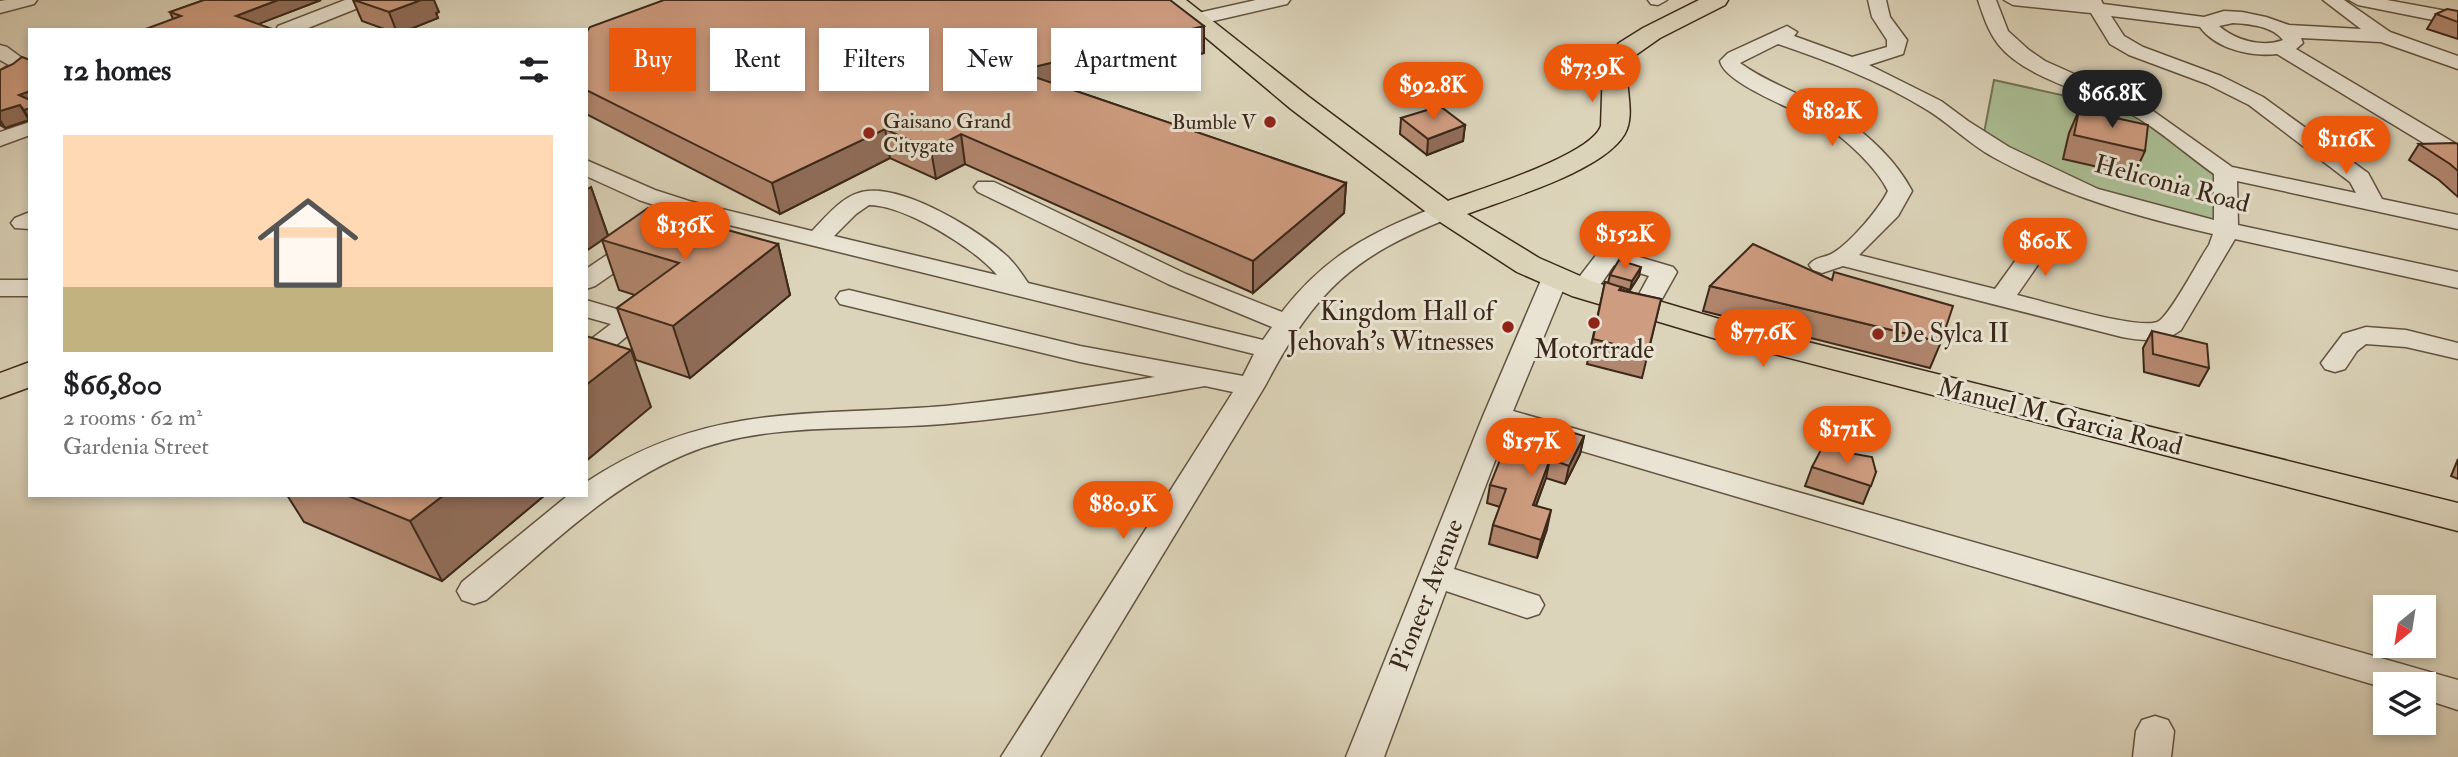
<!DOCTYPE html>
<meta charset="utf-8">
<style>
body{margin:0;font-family:"IM FELL Double Pica",serif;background:#f2f2f2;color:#202124;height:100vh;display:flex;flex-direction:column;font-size:26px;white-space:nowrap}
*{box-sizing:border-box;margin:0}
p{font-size:23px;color:#757577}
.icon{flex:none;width:38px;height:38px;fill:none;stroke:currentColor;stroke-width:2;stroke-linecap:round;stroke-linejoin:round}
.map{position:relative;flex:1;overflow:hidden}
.panel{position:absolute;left:28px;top:28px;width:560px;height:469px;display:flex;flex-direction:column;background:#fff;border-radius:0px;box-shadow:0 4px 10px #0003}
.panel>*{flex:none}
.guide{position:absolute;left:609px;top:28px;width:665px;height:63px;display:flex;gap:14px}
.needle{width:46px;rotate:210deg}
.fabs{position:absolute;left:2373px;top:595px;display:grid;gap:14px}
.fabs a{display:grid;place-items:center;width:63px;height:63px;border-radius:0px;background:#fff;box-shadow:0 4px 10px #0003;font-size:35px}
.price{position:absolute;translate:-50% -60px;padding:0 16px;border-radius:24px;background:#ea580c;color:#fff;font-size:23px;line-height:46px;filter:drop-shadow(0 2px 4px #0008)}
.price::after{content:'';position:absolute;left:50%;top:42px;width:21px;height:16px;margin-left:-10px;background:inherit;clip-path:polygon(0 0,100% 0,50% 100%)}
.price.current{background:#222;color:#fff}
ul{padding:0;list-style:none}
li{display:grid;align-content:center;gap:14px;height:371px;padding:0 35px}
li span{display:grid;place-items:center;height:217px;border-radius:0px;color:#555}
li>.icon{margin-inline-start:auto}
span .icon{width:126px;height:126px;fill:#fffc;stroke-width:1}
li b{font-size:30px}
h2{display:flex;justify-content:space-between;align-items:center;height:84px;padding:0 35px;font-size:30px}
.chip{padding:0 24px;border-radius:0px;background:#fff;box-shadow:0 4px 10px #0003;font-size:24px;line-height:63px}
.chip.current{background:#ea580c;color:#fff}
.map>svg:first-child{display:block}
.green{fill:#abbe94;stroke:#737357;stroke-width:2}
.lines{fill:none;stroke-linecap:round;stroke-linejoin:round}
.minor-casing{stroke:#635342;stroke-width:3}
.major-casing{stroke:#3b281a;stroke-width:3}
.minor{fill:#e8e3d2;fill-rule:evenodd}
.major{fill:#dcd4ba;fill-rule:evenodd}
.wall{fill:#b1866e;stroke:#3b281a;stroke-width:2}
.shaded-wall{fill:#906d5a;stroke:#3b281a;stroke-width:2}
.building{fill:#ce9c80;stroke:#3b281a;stroke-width:2}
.poi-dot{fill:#8f2418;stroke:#e8e3d2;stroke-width:2.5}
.labels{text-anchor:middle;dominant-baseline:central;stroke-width:6;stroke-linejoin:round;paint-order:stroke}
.far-poi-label{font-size:21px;fill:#3b281a;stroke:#e8e3d2;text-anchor:start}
.street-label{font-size:26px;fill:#3b281a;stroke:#e8e3d2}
.poi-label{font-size:26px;fill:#3b281a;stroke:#e8e3d2;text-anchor:end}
</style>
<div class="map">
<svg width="2458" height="757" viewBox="0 0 2458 757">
<rect width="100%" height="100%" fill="#dcd4ba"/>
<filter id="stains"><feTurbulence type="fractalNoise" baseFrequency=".00286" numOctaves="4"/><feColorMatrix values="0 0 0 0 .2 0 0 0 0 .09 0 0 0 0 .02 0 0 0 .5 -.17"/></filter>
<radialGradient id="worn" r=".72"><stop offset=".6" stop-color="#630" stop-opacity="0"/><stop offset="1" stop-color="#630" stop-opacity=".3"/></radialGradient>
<path class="green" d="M1994 80 2129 110 2214 175V222L2096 191 2031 160 1984 133Z"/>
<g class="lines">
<g class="minor-casing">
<path id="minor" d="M6 0H37L34 4 0 13V1Z
M345 0H371L368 4 303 30H276L278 26Z
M1256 0H1290L1287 4 1196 25 1187 19 1189 15Z
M1648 0H1667L1658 5 1651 4Z
M1868 0H1886L1890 17 1907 40 1903 54 1869 65 1941 101 1968 121 2009 147 2098 189 2214 220V174C2187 155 2160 130 2131 114 2092 93 2025 79 1998 44 1988 31 1983 15 1978 0H1996L2008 31 2029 50 2045 61 2146 106 2232 167 2356 193 2350 182 2249 105 2207 84 2129 55 2110 44 2091 13 2013 5 2004 0H2101L2103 4 2204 17 2224 11 2242 12 2266 17 2289 25 2361 29 2323 0H2344L2390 32 2458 56V69L2381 42 2301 38 2303 43 2296 49 2458 145V161L2450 159 2277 54C2251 57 2216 49 2200 27L2111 16 2124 36 2143 47 2221 76 2263 97 2368 173 2382 199 2458 215V229L2237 181 2238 225 2458 272V288L2235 239 2181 330C2164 343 2143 341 2122 337L1843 266 1822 273 1813 270 1809 265C1816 256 1825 258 1833 253 1851 242 1879 209 1888 191 1877 168 1846 139 1825 126 1803 112 1725 85 1720 61L1728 53 1787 26 1797 32 1794 36 1852 57 1887 47V40L1872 17ZM2233 23C2250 24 2272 26 2283 40 2262 48 2235 40 2219 26ZM1778 44C1828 61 1878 80 1924 108 1948 122 1968 143 1993 157 2062 195 2136 217 2213 234L2209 245C2198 261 2172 312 2159 321 2143 332 2040 300 2017 295L2062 230 2059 225 2050 223 2041 225 1995 289 1859 255 1898 216 1912 191C1897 162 1869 135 1841 117 1809 96 1772 86 1740 63Z
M2349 0H2387L2458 13V25L2358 5Z
M0 45 7 47 30 64 21 76 0 85V71L9 65 0 60Z
M30 122V135L0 146V132Z
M586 160 655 190 689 201 812 231C828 215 844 193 868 191 908 187 980 231 1008 257 1016 265 1022 274 1028 283L1263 340 1272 327 1168 284 978 192 974 187 978 182H994L1186 274 1282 312C1325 256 1371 232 1436 207H1452L1456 212 1452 217C1352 256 1315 291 1265 386L1040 757H1001L1233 392 1205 386C1118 401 1031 417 943 424 859 431 765 421 686 454 609 486 549 547 486 600L474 604 462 600 457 591 462 582 566 497 586 495 588 481C708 402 810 417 945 406 1015 399 1085 388 1155 377L1080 362 840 304 836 298 840 292 849 290 1080 346 1243 376 1254 354 672 211 639 200 586 176ZM869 205C904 205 975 248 997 275L834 236 856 214Z
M30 212V229L15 228 11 223 15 218Z
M641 236 650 238 653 243 650 248 595 286 586 289V269L632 238Z
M1609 248 1673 267 1677 272 1653 315 1644 317 1635 315 1631 309 1649 276 1614 265C1603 280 1595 300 1574 294L1570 289 1600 250Z
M1555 270 1564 273 1568 278 1513 411 2458 680V710L2424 699V684H2385V688L1507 429 1454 569 1539 596 1544 605 1539 614 1527 618 1446 591 1384 757H1346L1483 416 1542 278 1546 273Z
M0 280H30V296H0Z
M586 300 640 316 644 322 596 362 586 364V343L611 324 586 317Z
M2366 327 2406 330 2458 343V359L2406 347 2366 344 2357 351 2345 369 2335 372 2325 369 2321 363 2343 334Z
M2155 716 2168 720 2174 731 2171 757H2133L2136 731 2142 720Z"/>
</g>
<g class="major-casing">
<path id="major" d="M1161 0H1186L1309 97 1448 201C1480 189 1590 156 1601 126L1603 67 1608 56 1619 43 1643 28 1699 0H1728L1725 5 1660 38 1630 59C1622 82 1635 107 1627 129 1612 169 1506 199 1467 214L1539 258 1594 282 1743 326 2458 503V531L1720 340 1572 296 1517 272 1434 218 1291 109Z
M30 362V387L0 398V373Z"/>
</g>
<use href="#minor" class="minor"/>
<use href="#major" class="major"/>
</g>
<path class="wall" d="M204 0H321L258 24 173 19 170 12Z
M353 0 439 12 436 13 438 18 408 30H387L362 21Z
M2458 11V39L2427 29 2436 14Z
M586 33 1204 53 1067 88 1346 183 1344 213 1253 293 965 164 936 179 890 158 780 214 586 114Z
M30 60V120H29L5 128 0 125V70Z
M2079 110 2145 151 2134 175 2063 159 2069 133Z
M1401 118 1465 125 1463 141 1427 155 1400 134Z
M2419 144H2458V197L2439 180 2409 160Z
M591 187 608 235 778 244 790 295 690 378 636 360 617 308 635 295 619 290 602 240Z
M1610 275 1639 276 1630 290 1621 287V290L1661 299 1642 378 1587 364 1605 282 1608 283Z
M1710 286 1941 342 1930 368 1703 311Z
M2152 331 2209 368 2199 386 2144 372 2143 348Z
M1584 436 1580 454 1565 484 1546 478 1536 506 1547 529 1537 558 1489 544 1493 525 1500 507 1487 503 1490 485 1511 463Z
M2458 459V479L2451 476Z
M1812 467 1876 472 1863 504 1805 486Z
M287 495H545L442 581 304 522Z"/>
<path class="shaded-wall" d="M278 0H321L243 30 236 16Z
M421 0H434L439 12 436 13 438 18 408 30H396L389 12Z
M1204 26V53L1020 99 1017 71Z
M30 91V120L24 110 19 95Z
M20 105 29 120 5 128 0 120V111Z
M1465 125 1463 141 1427 155 1428 139Z
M885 129 890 158 780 214 772 183Z
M961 134 965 164 936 179 931 150Z
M1346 183 1344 213 1253 293V261Z
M591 187 608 236 586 251V190Z
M778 244 790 295 690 378 673 326Z
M1641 267 1639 276 1630 290 1632 281Z
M631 350 651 407 586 461V385Z
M1584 436 1580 454 1565 484 1569 466Z
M1550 459 1546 478 1529 524 1533 505Z
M444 495H545L442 581 410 521Z
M1551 510 1547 529 1537 558 1541 540Z"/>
<path class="building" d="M204 0H278L236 16 275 30H143L181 16 170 12Z
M354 0H421L389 12Z
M664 0H1170L1204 26 1017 71 1346 183 1253 261 961 134 931 150 885 129 772 183 586 90V33L590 27Z
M2447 9 2458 11V22L2436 14Z
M22 57 30 60V91L19 95 30 100V108L24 110 20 105 0 111V70L13 64Z
M1440 106 1465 125 1428 139 1401 118Z
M2079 110 2148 125 2145 151 2074 135Z
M2455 143 2458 144V171L2450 164 2419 144Z
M648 208 778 244 673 326 617 308 679 263 602 240Z
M1753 244 1832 280 1834 272 1953 306 1941 342 1710 286Z
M1619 260 1641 267 1632 281 1610 275Z
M1605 282 1621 287 1619 290 1661 299 1648 352 1593 339Z
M2152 331 2207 344 2209 368 2153 354Z
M586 336 631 350 586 385Z
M1535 421 1584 436 1569 466 1550 459 1533 505 1551 510 1541 540 1493 525 1506 489 1490 485 1500 460 1511 463Z
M1822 448 1872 457 1876 472 1871 486 1812 467Z
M346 495H444L410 521Z"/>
<g class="poi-dot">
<circle cx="1270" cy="122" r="7"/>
<circle cx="869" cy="133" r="7"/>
<circle cx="1594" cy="323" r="7"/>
<circle cx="1508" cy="327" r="7"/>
<circle cx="1878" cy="334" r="7"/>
</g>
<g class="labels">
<g class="far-poi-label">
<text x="883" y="121">Gaisano Grand<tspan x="883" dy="24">Citygate</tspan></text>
<text x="1256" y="122" text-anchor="end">Bumble V</text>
</g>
<g class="street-label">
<text transform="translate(2172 184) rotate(15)">Heliconia Road</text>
<text transform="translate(2060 417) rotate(14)">Manuel M. Garcia Road</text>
<text transform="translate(1427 595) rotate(-69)">Pioneer Avenue</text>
</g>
<g class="poi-label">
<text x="1494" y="312">Kingdom Hall of<tspan x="1494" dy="30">Jehovah's Witnesses</tspan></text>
<text x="1892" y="334" text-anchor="start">De Sylca II</text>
<text x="1594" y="350" text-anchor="middle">Motortrade</text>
</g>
</g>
<rect width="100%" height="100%" filter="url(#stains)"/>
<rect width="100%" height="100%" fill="url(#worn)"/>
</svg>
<div class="fabs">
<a><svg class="needle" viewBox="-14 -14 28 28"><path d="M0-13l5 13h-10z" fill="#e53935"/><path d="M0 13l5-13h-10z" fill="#757577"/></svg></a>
<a><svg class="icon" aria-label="layers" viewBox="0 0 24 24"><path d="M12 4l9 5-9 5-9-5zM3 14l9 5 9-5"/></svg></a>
</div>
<b class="price" style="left:1592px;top:104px">$73.9K</b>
<b class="price" style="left:1433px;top:122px">$92.8K</b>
<b class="price current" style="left:2112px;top:130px">$66.8K</b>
<b class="price" style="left:1832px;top:148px">$182K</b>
<b class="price" style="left:2346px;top:176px">$116K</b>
<b class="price" style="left:685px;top:262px">$136K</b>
<b class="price" style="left:1625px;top:271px">$152K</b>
<b class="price" style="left:2045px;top:278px">$60K</b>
<b class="price" style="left:1763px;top:369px">$77.6K</b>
<b class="price" style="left:1847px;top:466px">$171K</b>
<b class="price" style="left:1531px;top:478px">$157K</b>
<b class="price" style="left:1123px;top:541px">$80.9K</b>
<div class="guide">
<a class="chip current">Buy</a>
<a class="chip">Rent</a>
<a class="chip">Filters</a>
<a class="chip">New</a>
<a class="chip">Apartment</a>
</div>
<section class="panel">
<h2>12 homes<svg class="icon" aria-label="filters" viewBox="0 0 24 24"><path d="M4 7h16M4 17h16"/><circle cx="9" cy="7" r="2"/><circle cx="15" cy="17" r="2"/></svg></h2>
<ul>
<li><span style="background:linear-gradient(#ffd9b3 70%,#c2b280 0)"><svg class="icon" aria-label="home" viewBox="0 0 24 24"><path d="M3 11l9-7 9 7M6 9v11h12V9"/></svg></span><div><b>$66,800</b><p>2 rooms · 62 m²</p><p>Gardenia Street</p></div></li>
</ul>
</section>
</div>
